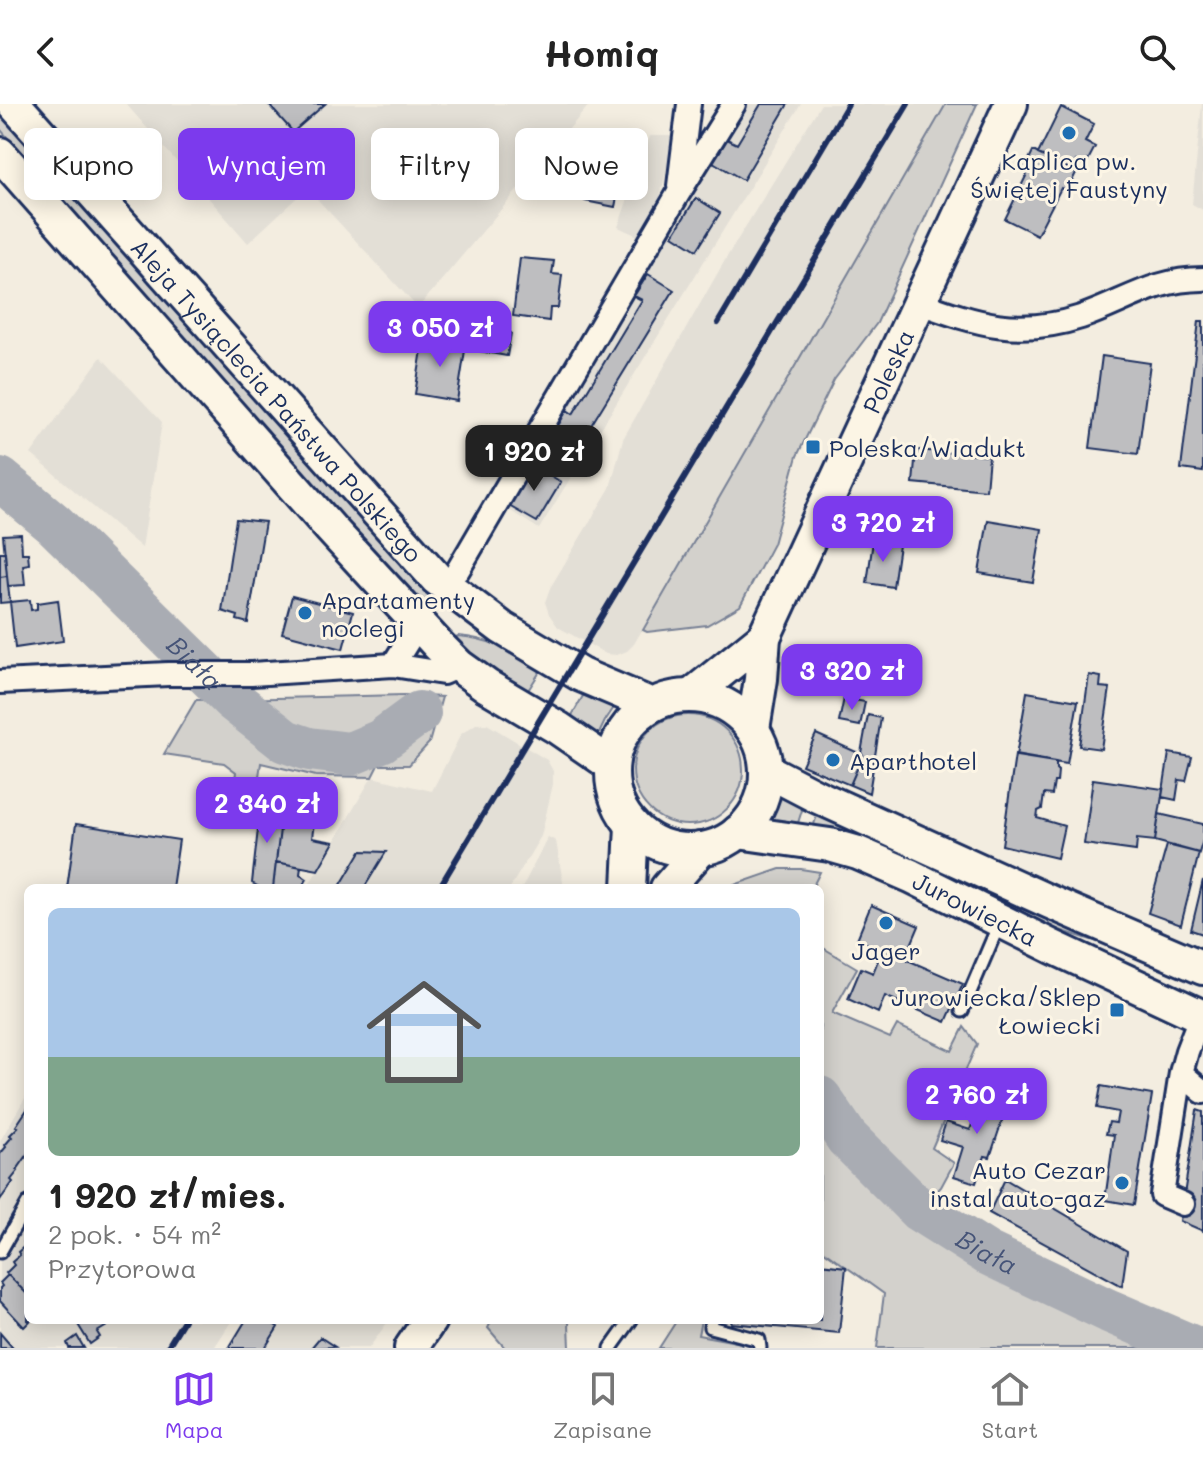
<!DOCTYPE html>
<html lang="pl">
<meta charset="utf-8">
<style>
body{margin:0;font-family:Mali,sans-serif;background:#f6f6f6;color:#222;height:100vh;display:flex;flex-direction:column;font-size:30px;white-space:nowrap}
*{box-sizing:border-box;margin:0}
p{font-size:26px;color:#767676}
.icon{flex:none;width:44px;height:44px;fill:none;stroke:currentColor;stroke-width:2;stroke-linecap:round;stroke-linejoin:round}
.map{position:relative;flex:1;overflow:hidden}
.details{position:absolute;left:24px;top:780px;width:800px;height:440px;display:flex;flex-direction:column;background:#fff;border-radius:12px;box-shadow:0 4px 20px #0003}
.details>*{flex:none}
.hud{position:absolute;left:24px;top:24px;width:800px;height:72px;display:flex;gap:16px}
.price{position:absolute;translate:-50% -68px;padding:0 18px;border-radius:16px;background:#7c3aed;color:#fff;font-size:26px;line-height:52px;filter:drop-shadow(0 2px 4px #0008)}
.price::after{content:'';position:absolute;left:50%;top:48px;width:24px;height:18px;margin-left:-12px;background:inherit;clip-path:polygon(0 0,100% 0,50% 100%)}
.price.on{background:#222;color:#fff}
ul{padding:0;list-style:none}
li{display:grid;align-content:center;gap:16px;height:424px;padding:0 24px}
li span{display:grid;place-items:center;height:248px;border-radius:12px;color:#555}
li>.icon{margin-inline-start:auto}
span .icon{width:144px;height:144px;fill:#fffc;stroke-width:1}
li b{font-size:34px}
.tag{padding:0 28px;border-radius:12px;background:#fff;box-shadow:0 4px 20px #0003;font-size:28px;line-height:72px}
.tag.on{background:#7c3aed;color:#fff}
header{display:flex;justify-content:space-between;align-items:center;height:104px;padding:0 24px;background:#fff;font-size:36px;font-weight:700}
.dock{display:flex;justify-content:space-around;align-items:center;height:112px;border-top:2px solid #e0e0e0;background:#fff;font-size:22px;color:#767676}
.dock a{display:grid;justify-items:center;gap:4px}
.dock .on{color:#7c3aed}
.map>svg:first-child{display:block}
.built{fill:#e3dfd6}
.green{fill:#d3d1cc;stroke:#778095;stroke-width:2}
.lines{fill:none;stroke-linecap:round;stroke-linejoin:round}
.river{stroke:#a9acb3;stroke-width:44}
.building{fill:#bebec0;stroke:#1b2f5e;stroke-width:2}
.lane-casing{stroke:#1b2f5e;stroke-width:17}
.street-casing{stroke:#1b2f5e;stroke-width:28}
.secondary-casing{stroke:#1b2f5e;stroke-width:38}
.lane{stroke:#fcf5e5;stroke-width:11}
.street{stroke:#fcf5e5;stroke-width:22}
.secondary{stroke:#fcf5e5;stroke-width:32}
.rail{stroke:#1b2f5e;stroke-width:6}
.poi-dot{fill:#1f6fb2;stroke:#fcf5e5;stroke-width:3}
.labels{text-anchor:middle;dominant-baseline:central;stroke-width:6;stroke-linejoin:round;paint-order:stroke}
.poi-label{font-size:24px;fill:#1b2f5e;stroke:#fcf5e5;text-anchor:start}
.street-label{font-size:24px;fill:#1b2f5e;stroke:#fcf5e5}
.water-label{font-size:26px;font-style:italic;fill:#465478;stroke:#fcf5e5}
</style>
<header><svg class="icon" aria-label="back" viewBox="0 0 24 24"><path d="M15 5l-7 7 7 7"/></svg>Homiq<svg class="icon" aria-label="search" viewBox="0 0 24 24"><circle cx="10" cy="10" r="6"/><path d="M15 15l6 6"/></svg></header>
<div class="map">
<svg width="1203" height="1244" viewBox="0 0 1203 1244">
<rect width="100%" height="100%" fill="#f3ede0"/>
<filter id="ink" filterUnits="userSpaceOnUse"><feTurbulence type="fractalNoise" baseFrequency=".0125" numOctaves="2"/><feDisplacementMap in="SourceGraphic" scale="16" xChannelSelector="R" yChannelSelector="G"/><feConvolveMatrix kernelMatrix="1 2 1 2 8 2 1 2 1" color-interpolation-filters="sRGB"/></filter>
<g filter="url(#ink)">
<path class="built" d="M126 0H590L418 204 307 84 248 139Z
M733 0H801L539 425 498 399Z
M821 0H946L634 540 627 547 617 551 606 550 558 523 549 510 545 498 550 484 610 384 623 335 728 151Z
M1202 0H1203V106L1192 100Z
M650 32H675L657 105 640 133 618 123Z
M101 253 162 318 142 444 31 350Z
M476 620H487L547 656 553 667V680L541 732 510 784H307L372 673 432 687 461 630Z
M548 733 556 737 564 784H522Z
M28 989V1216H232L214 1244H0V1037Z
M246 1216H389L369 1244H229Z"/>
<path class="green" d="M946 0H977L877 219 834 276 797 352 773 440 740 502 707 521 647 528 643 526Z
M0 8 403 462 435 492 434 494 422 503 326 397 0 25Z
M458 532C494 535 511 548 541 566L527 588C505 575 466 557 456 533Z
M584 590 596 595 617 599 605 617 596 636 570 615Z
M404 591 442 593 429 639 409 661H378L372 673 316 672 261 659 254 705 231 704 236 668 224 659 164 650 196 596Z
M633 666a55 55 0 1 1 110 0a55 55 0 1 1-110 0Z
M778 686 803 703 797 722 765 717Z
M818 709 1105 836 1104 840 1037 819 813 723Z
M780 765H801L820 768 812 784H733L734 781Z
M820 842 857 864 832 909 890 934 897 921 952 947 964 923 977 940 932 1044 954 1059 941 1083 919 1106 987 1150 1110 1208 1152 1244H877L884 1190 820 1144Z
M492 1216H571L569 1219 570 1244H505L488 1224Z
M677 1216H701L698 1231 742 1239 741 1244H659Z"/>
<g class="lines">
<g class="river">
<path id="s1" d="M0 375 54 420 233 596 285 637 309 645 350 650 381 637 419 609"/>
<path id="s2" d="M820 994 847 1034 919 1106 987 1149 1109 1207 1195 1244"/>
</g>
</g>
<path class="building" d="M268 0H325L293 28Z
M761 0H788L743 76 713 58 727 35 737 40Z
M1061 3 1094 20 1085 38 1095 43 1085 62 1076 57 1071 66 1038 50Z
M1033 47 1076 69 1067 87 1061 84 1037 131 1005 115 1030 64 1026 62Z
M592 58 623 63 615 103 585 97Z
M696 94 720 109 697 146 673 131Z
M520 154 554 157 552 170 562 171 558 204H550L549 217 513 212Z
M648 170 674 186 579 341 555 327 567 306 573 310 642 196 634 192Z
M1199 217H1203V368L1181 365Z
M471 222 511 229 507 252 468 245Z
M424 233 466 240 457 297 415 290Z
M1102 252 1150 259 1138 350 1090 344Z
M916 346 989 352 986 386 913 379Z
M532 360 561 378 537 418 507 401Z
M236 415 265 418 248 519 237 516 238 512 222 507Z
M988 416 1042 425 1033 478 979 469Z
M21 430 22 449H28L29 460 23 461 25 481 8 482 3 431Z
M873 437 899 441 893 483 867 479Z
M0 448H5L7 472 0 473Z
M7 472 10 498 0 499V473Z
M292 492 353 508 343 545 282 529Z
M30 496 31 506 37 505V499L58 496 63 537 15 544 10 498Z
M1089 571 1101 573 1100 583 1110 584 1101 645 1079 642Z
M1027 588 1078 597 1067 660 1016 652Z
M844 594 865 598 860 622 839 618Z
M868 611 881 614 869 689 850 681 863 651 861 649Z
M816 630 863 651 850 681 802 661Z
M1169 649 1192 653 1186 677 1179 676 1176 696 1162 693Z
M1015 651 1056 658V665L1058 667 1057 678H1054L1052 691 1044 690 1042 705 1038 707 1037 714 1064 722 1057 754 1002 741Z
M1093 675 1163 685 1155 737 1137 735 1136 747 1084 740Z
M261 698 283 700 273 784H261L252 779Z
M283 700 297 701V709L315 711 312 734 334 738 318 766 276 758Z
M1159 710 1203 720V736L1199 749 1155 737Z
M76 720 179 736 172 784H67Z
M1167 741 1199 749 1181 821 1148 809Z
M361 747 386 748 364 784H339Z
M276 758 301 763 300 770 307 775 302 784H273Z
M1203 776V830L1191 826Z
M871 801 919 822 905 855 963 880 946 918 885 892 878 909 848 895 861 864 873 869 882 846 857 835Z
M1101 982 1152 991 1134 1101 1105 1096 1114 1031 1106 1030 1109 1018 1116 1019 1118 1008 1097 1004Z
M983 988 1000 994 1001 990 1010 993 990 1053 985 1052 976 1079 954 1072 963 1043 940 1036 946 1018 970 1026Z
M28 1004V1050L17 1066 18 1067 11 1076 13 1078 0 1096V1050L6 1043 5 1041 12 1033 10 1031 18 1023 16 1022Z
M1197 1006 1203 1008V1127L1180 1117Z
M1005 1075 1127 1147 1122 1182 989 1109Z
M28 1135V1191L6 1169 14 1161 12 1158 20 1151 18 1148 27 1140 24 1138Z
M820 1160 846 1163 839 1229 731 1219 732 1216H820Z
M8 1171 28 1191V1216H31L24 1223 0 1197V1184L2 1182 0 1179Z
M83 1216H106L104 1218 107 1222 97 1228 100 1233 90 1240 77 1219Z
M246 1216H267L278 1223 265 1244H229Z
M0 1229 13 1244H0Z
M77 1232 84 1244H69L67 1239Z
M320 1233 335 1243 311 1244Z"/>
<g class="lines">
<g class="lane-casing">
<path id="lane" d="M962 907 999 820
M0 1148 28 1099
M711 1216 710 1223 759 1236 760 1244
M611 1244 631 1216"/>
</g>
<g class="street-casing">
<path id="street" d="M679 82 689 0
M920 199C978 220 1019 233 1081 213 1125 198 1154 175 1203 175
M458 466 678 90 734 0
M393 561 418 521
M0 578 168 570H251L393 561 443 569 459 562
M1181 969 1203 988
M1183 1100 1162 1091 1181 969 1187 947 1201 911"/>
</g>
<g class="secondary-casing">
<g id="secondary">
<path id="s3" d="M14 0 437 475 502 524 581 571 652 601"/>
<path d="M0 50 331 425 438 541 459 562 487 582 558 624 612 661"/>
<path d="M692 591 764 533"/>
<circle cx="689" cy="669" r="77"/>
<path id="s4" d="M753 625 761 575 764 533 1011 0"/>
<path d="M766 666 816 692 1050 798 1203 864"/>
<path id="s5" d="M738 728 830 741 858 749 911 772 1053 843 1203 913"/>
<path d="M629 784 632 721"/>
<path d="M667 784 701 745"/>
<path d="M411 1244 430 1216"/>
</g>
</g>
<use href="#lane" class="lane"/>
<use href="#street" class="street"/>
<use href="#secondary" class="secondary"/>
<path class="rail" d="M718 219 848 0
M439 784 908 0
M167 1244 184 1216"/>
</g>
</g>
<g class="poi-dot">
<circle cx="1069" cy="29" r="8"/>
<rect x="805" y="335" width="16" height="16" rx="4"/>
<circle cx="305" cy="509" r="8"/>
<circle cx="833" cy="656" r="8"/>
<circle cx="886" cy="819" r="8"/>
<rect x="1109" y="898" width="16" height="16" rx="4"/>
<circle cx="1122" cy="1079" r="8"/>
</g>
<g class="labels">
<g class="poi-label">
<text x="1069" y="56" text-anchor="middle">Kaplica pw.<tspan x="1069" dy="28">Świętej Faustyny</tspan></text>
<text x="829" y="343">Poleska/Wiadukt</text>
<text x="321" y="495">Apartamenty<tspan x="321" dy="28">noclegi</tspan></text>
<text x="849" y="656">Aparthotel</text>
<text x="886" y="846" text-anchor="middle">Jager</text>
<text x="1101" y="892" text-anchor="end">Jurowiecka/Sklep<tspan x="1101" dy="28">Łowiecki</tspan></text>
<text x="1106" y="1065" text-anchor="end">Auto Cezar<tspan x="1106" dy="28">instal auto-gaz</tspan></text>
</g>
<g class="street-label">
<text stroke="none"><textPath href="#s4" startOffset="386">Poleska</textPath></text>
<text stroke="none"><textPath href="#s3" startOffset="396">Aleja Tysiąclecia Państwa Polskiego</textPath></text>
<text stroke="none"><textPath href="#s5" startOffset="252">Jurowiecka</textPath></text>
</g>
<g class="water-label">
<text stroke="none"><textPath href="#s1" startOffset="268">Biała</textPath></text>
<text stroke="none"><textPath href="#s2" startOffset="230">Biała</textPath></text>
</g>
</g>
</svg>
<b class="price" style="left:440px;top:265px">3 050 zł</b>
<b class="price on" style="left:534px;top:389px">1 920 zł</b>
<b class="price" style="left:883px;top:460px">3 720 zł</b>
<b class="price" style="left:852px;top:608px">3 320 zł</b>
<b class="price" style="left:267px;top:741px">2 340 zł</b>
<b class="price" style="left:977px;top:1032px">2 760 zł</b>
<div class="hud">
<a class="tag">Kupno</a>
<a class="tag on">Wynajem</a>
<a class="tag">Filtry</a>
<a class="tag">Nowe</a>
</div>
<section class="details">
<ul>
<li><span style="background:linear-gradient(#a9c7e8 60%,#7fa58c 0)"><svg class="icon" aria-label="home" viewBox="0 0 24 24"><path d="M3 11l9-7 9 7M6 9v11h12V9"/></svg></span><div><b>1 920 zł/mies.</b><p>2 pok. · 54 m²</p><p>Przytorowa</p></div></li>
</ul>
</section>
</div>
<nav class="dock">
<a class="on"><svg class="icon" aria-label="map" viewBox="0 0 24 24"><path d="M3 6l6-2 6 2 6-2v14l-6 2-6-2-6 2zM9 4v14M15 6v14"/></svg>Mapa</a>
<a><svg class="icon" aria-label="saved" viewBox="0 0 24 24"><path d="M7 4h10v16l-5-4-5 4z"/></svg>Zapisane</a>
<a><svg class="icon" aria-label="home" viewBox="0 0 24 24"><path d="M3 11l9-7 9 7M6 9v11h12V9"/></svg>Start</a>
</nav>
